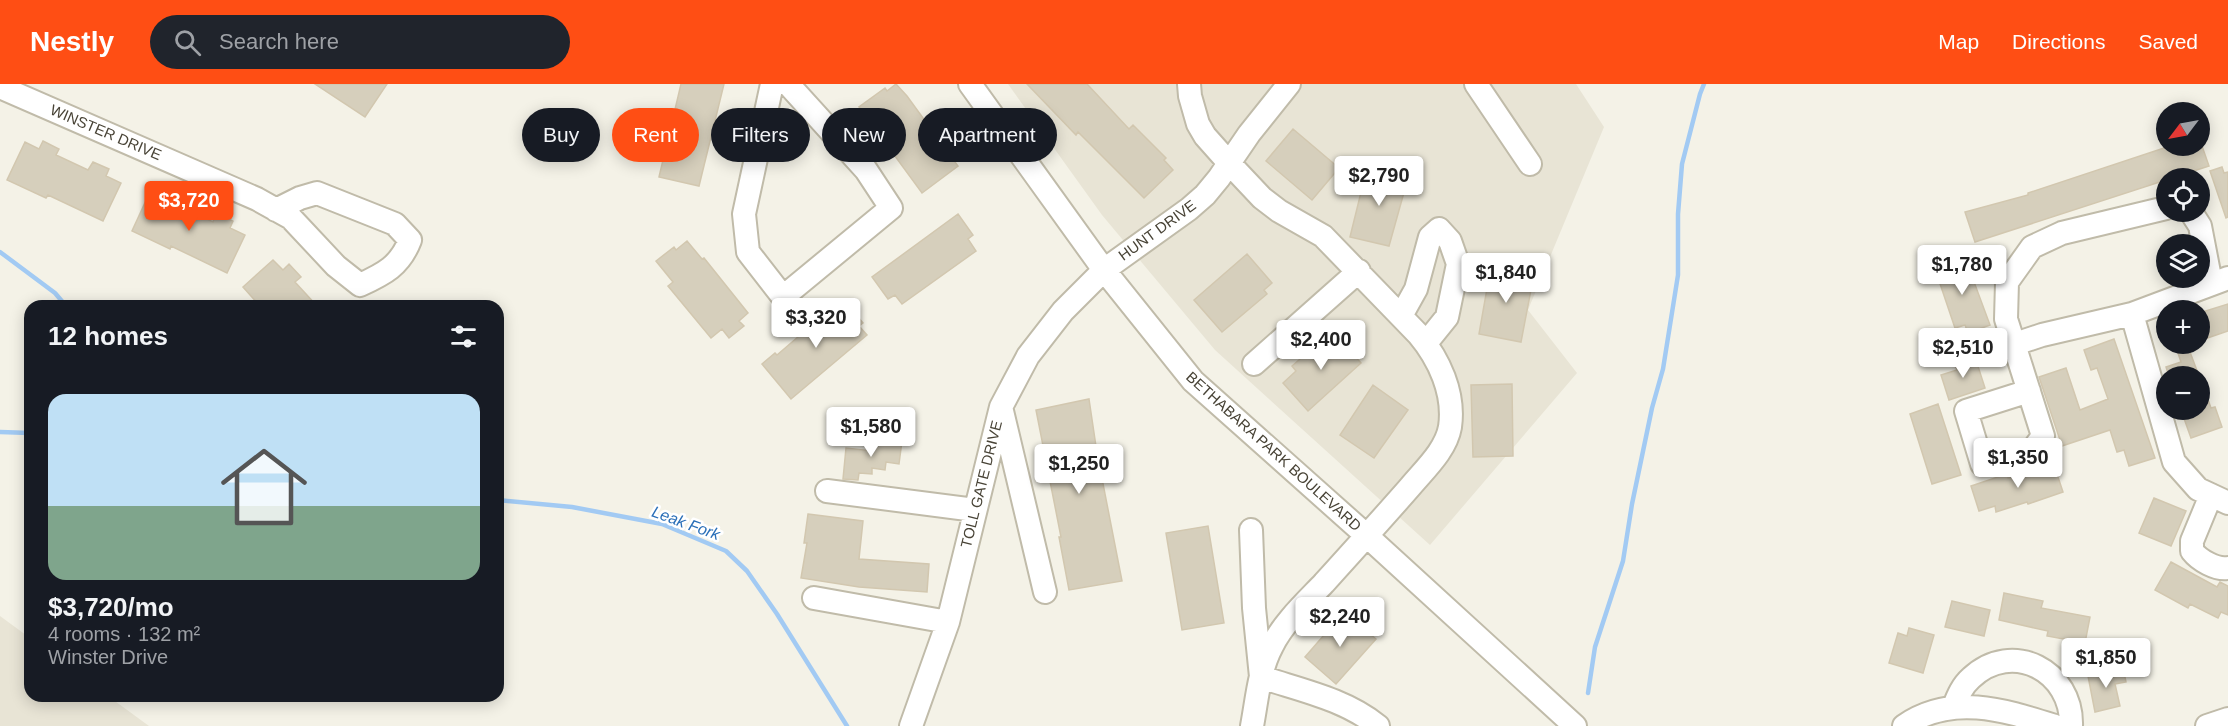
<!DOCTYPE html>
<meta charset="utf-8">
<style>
body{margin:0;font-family:Arial,sans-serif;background:#20242c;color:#f1f3f6;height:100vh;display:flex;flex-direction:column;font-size:22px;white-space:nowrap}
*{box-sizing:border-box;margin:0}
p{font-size:20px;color:#9ea1a6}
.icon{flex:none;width:33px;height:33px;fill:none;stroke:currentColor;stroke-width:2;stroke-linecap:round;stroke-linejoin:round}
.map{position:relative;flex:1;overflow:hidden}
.drawer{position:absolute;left:24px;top:216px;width:480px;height:402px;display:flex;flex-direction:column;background:#171b24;border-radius:18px;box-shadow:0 3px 15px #0003}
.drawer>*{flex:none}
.top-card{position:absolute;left:522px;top:24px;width:570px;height:54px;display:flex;gap:12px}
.needle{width:39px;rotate:238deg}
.controls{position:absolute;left:2156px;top:18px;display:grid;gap:12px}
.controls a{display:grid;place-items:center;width:54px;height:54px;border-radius:50%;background:#171b24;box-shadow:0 3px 15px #0003;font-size:30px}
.price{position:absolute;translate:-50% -51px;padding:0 14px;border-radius:6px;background:#fff;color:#222;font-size:20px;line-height:39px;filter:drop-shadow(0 2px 3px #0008)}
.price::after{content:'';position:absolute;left:50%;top:36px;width:18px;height:14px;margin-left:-9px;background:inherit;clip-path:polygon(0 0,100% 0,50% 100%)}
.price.on{background:#ff4e14;color:#fff}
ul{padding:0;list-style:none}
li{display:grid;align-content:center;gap:12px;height:318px;padding:0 24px}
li+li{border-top:2px solid #363941}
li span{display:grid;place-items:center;height:186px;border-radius:18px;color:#555}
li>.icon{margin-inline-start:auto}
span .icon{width:108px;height:108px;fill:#fffc;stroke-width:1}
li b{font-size:26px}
h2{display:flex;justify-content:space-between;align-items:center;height:72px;padding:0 24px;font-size:26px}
.pill{padding:0 21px;border-radius:27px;background:#171b24;box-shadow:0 3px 15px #0003;font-size:21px;line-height:54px}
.pill.on{background:#ff4e14;color:#fff}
header{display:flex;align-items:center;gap:36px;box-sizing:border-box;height:84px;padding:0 30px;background:#ff4e14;color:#fff}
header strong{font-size:28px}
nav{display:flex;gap:33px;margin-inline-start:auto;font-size:21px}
.search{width:420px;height:54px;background:#20242c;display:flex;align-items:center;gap:15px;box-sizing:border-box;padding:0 21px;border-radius:33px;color:#9ea1a6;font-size:22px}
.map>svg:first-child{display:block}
.residential{fill:#e8e4d5}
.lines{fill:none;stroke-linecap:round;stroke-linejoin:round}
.stream{stroke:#a2caf3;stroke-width:4.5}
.building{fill:#d6cfbc;stroke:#d2c7af;stroke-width:1.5}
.minor-casing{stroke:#c0bba9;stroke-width:26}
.minor{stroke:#fff;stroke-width:22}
.labels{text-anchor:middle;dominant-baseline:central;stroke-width:5;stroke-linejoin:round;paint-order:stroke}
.street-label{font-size:15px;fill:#484336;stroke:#fff}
.water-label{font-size:16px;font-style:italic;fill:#2a6fb8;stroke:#fff}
</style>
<header>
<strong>Nestly</strong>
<div class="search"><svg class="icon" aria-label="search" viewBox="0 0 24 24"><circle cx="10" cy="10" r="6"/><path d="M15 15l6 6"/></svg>Search here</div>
<nav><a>Map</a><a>Directions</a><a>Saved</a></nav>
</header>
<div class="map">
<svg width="2228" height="642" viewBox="0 0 2228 642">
<rect width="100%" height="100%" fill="#f4f2e7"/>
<path class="residential" d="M1008 0H1576L1604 43 1528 226 1577 289 1430 461 1215 266 1102 131Z
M0 532 30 554V612H108L149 642H0Z"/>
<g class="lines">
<path class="stream" d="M0 168 55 209 66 222
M0 348 30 349
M498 416 572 423 662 440 726 467 747 487 777 530 847 642
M1588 609 1595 563 1623 477 1632 420 1652 324 1663 285 1678 191V130L1682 80 1700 10 1704 0"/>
</g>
<path class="building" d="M315 0H387L365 33Z
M681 0H724L699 102 659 93Z
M896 0 907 12 958 82 922 109 859 23 885 4 887 7Z
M1027 0H1087L1129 45 1133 41 1166 74 1164 76 1173 86 1144 114 1078 48 1076 51Z
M1293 45 1339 84 1312 116 1266 77Z
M43 57 59 65 56 71 88 86 93 78 109 85 106 92 121 99 103 137 48 111 46 114 7 96 25 58 39 65Z
M2170 62H2202L2209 82 1975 158 1965 128 2028 111V109Z
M2222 83 2224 89 2228 88V133L2226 134 2210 87Z
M1367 84 1408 94 1389 162 1350 153Z
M166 109 180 116 178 121 213 138 216 129 233 137 230 144 245 151 227 189 171 162 170 165 132 147 149 110 163 116Z
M958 130 973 151 968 155 976 167 902 220 895 211 888 215 872 193Z
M687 157 702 175 704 174 748 229 739 237 744 242 729 254 722 245 711 254 668 202 673 198 656 177 674 163 676 166Z
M1247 170 1272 199 1264 206 1267 210 1222 248 1194 216Z
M1953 175 1956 183 1967 179 1990 241 1968 249 1965 241 1955 244 1934 182Z
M273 176 283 186 289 180 301 193 295 198 317 222H260L243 203Z
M1491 182 1534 190 1521 258 1479 250Z
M842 215 863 239 859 242 867 251 791 315 762 280 775 269 777 271Z
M2228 220V247L2199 257V229Z
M1334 249 1361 279 1308 327 1283 299 1296 287 1292 282 1322 256 1324 258Z
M2114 255 2155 374 2129 382 2124 366 2117 368 2110 346 2062 362 2039 293 2066 284 2080 326 2108 315 2097 284 2091 286 2084 266Z
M2175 260H2187L2199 292H2169L2166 283 2181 278Z
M1975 273 1985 304 1949 316 1941 291 1957 286 1955 280Z
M2201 296 2211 324 2215 323 2222 343 2191 354 2181 326H2199V297Z
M1512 300 1513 372 1473 373 1471 301Z
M1373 301 1408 326 1374 374 1340 351Z
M1089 315 1097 369 1122 497 1069 506 1059 453H1061L1036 326Z
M1938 320 1961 391 1932 400 1910 330Z
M874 354 902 357 899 380 886 378 885 386 872 384V390L859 389 858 396 843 395 846 364 872 367Z
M2053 378 2063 408 2028 420 2027 418 1996 428 1995 422 1979 427 1971 402 2007 390 2008 394Z
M2154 414 2186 427 2171 462 2139 449Z
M808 430 863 437 859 475 929 480 927 508 859 503 801 494 807 459H804Z
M1208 442 1224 539 1182 546 1166 449Z
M2171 478 2217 503 2220 498 2228 502V531L2221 528 2218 534 2190 520 2188 524 2155 506Z
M2004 509 2043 517 2041 524 2090 533 2085 559 2047 552 2048 547 1999 536Z
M1952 517 1990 526 1984 552 1945 543Z
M1344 528 1376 555 1336 600 1305 573Z
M1909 544 1934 551 1923 589 1889 579 1898 549 1907 552Z
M2123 584 2126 598 2115 600 2120 622 2095 628 2088 592Z"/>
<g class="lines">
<g class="minor-casing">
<path id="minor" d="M772 0 744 130 748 168 783 213 891 124 866 86 788 0
M970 0 1104 186 1193 297 1367 452 1575 642
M1189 0 1190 12 1198 40 1205 52 1229 79 1262 114 1279 127 1323 152 1418 250C1439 275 1455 309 1450 343 1446 366 1425 385 1410 403 1382 435 1353 467 1324 499 1306 518 1284 538 1272 562 1259 586 1257 616 1252 642
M1476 0 1530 80
M0 3 257 115 291 134 336 182 360 201C384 190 400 182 410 156L395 140 317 109 300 114 276 126
M2191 128 2200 142 2211 199
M2132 230 2174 378 2198 405 2228 419
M1401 232 1416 205 1430 153 1439 145 1450 157 1458 180 1447 233 1426 259
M2015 260 2042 251 2132 230 2228 194
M1254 280 1359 187
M2029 307 1966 327 1982 380 2031 368 2043 352 2006 235 2007 198 2032 163 2062 149 2166 124
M1002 327 1045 508
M827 407 975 426
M2211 411 2192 457V467C2199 476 2216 486 2228 484
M1251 446 1254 524 1261 593C1300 606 1345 615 1378 642
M814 514 948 538
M1954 622C1958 612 1962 602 1971 594 2012 555 2073 587 2071 642
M911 642 948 538 1001 323 1028 272 1063 227 1104 186 1189 125 1205 111 1219 94 1249 50 1289 0
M1904 642C1952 609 2004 626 2055 642
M2207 642 2228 635"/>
</g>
<use href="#minor" class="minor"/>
</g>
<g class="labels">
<g class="street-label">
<text transform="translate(106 48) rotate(23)">WINSTER DRIVE</text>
<text transform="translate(1157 146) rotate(-36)">HUNT DRIVE</text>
<text transform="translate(1274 367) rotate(42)">BETHABARA PARK BOULEVARD</text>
<text transform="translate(981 400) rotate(-76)">TOLL GATE DRIVE</text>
</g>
<g class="water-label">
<text transform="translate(686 439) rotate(20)">Leak Fork</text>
</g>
</g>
</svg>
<div class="controls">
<a><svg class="needle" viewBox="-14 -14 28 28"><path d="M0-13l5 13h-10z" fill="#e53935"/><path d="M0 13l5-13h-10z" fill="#9ea1a6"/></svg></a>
<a><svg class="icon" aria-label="locate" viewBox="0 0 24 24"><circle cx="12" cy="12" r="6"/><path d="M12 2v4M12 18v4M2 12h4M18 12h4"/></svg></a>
<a><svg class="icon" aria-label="layers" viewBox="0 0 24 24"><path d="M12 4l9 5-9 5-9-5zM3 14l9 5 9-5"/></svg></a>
<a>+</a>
<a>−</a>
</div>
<b class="price" style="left:1379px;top:123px">$2,790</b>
<b class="price on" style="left:189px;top:148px">$3,720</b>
<b class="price" style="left:1962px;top:212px">$1,780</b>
<b class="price" style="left:1506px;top:220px">$1,840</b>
<b class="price" style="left:816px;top:265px">$3,320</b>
<b class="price" style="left:1321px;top:287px">$2,400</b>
<b class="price" style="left:1963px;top:295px">$2,510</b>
<b class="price" style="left:871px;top:374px">$1,580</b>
<b class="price" style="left:2018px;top:405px">$1,350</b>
<b class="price" style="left:1079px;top:411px">$1,250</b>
<b class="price" style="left:1340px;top:564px">$2,240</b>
<b class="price" style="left:2106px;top:605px">$1,850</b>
<div class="top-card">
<a class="pill">Buy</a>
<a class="pill on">Rent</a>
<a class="pill">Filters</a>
<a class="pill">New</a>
<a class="pill">Apartment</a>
</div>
<section class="drawer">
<h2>12 homes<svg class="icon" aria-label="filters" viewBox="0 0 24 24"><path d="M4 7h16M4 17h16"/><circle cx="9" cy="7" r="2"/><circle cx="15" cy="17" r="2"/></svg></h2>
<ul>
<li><span style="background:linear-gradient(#bfe0f5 60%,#7fa58c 0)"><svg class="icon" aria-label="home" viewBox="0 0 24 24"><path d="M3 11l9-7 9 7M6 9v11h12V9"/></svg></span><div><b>$3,720/mo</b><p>4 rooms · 132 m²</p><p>Winster Drive</p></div></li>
</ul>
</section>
</div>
